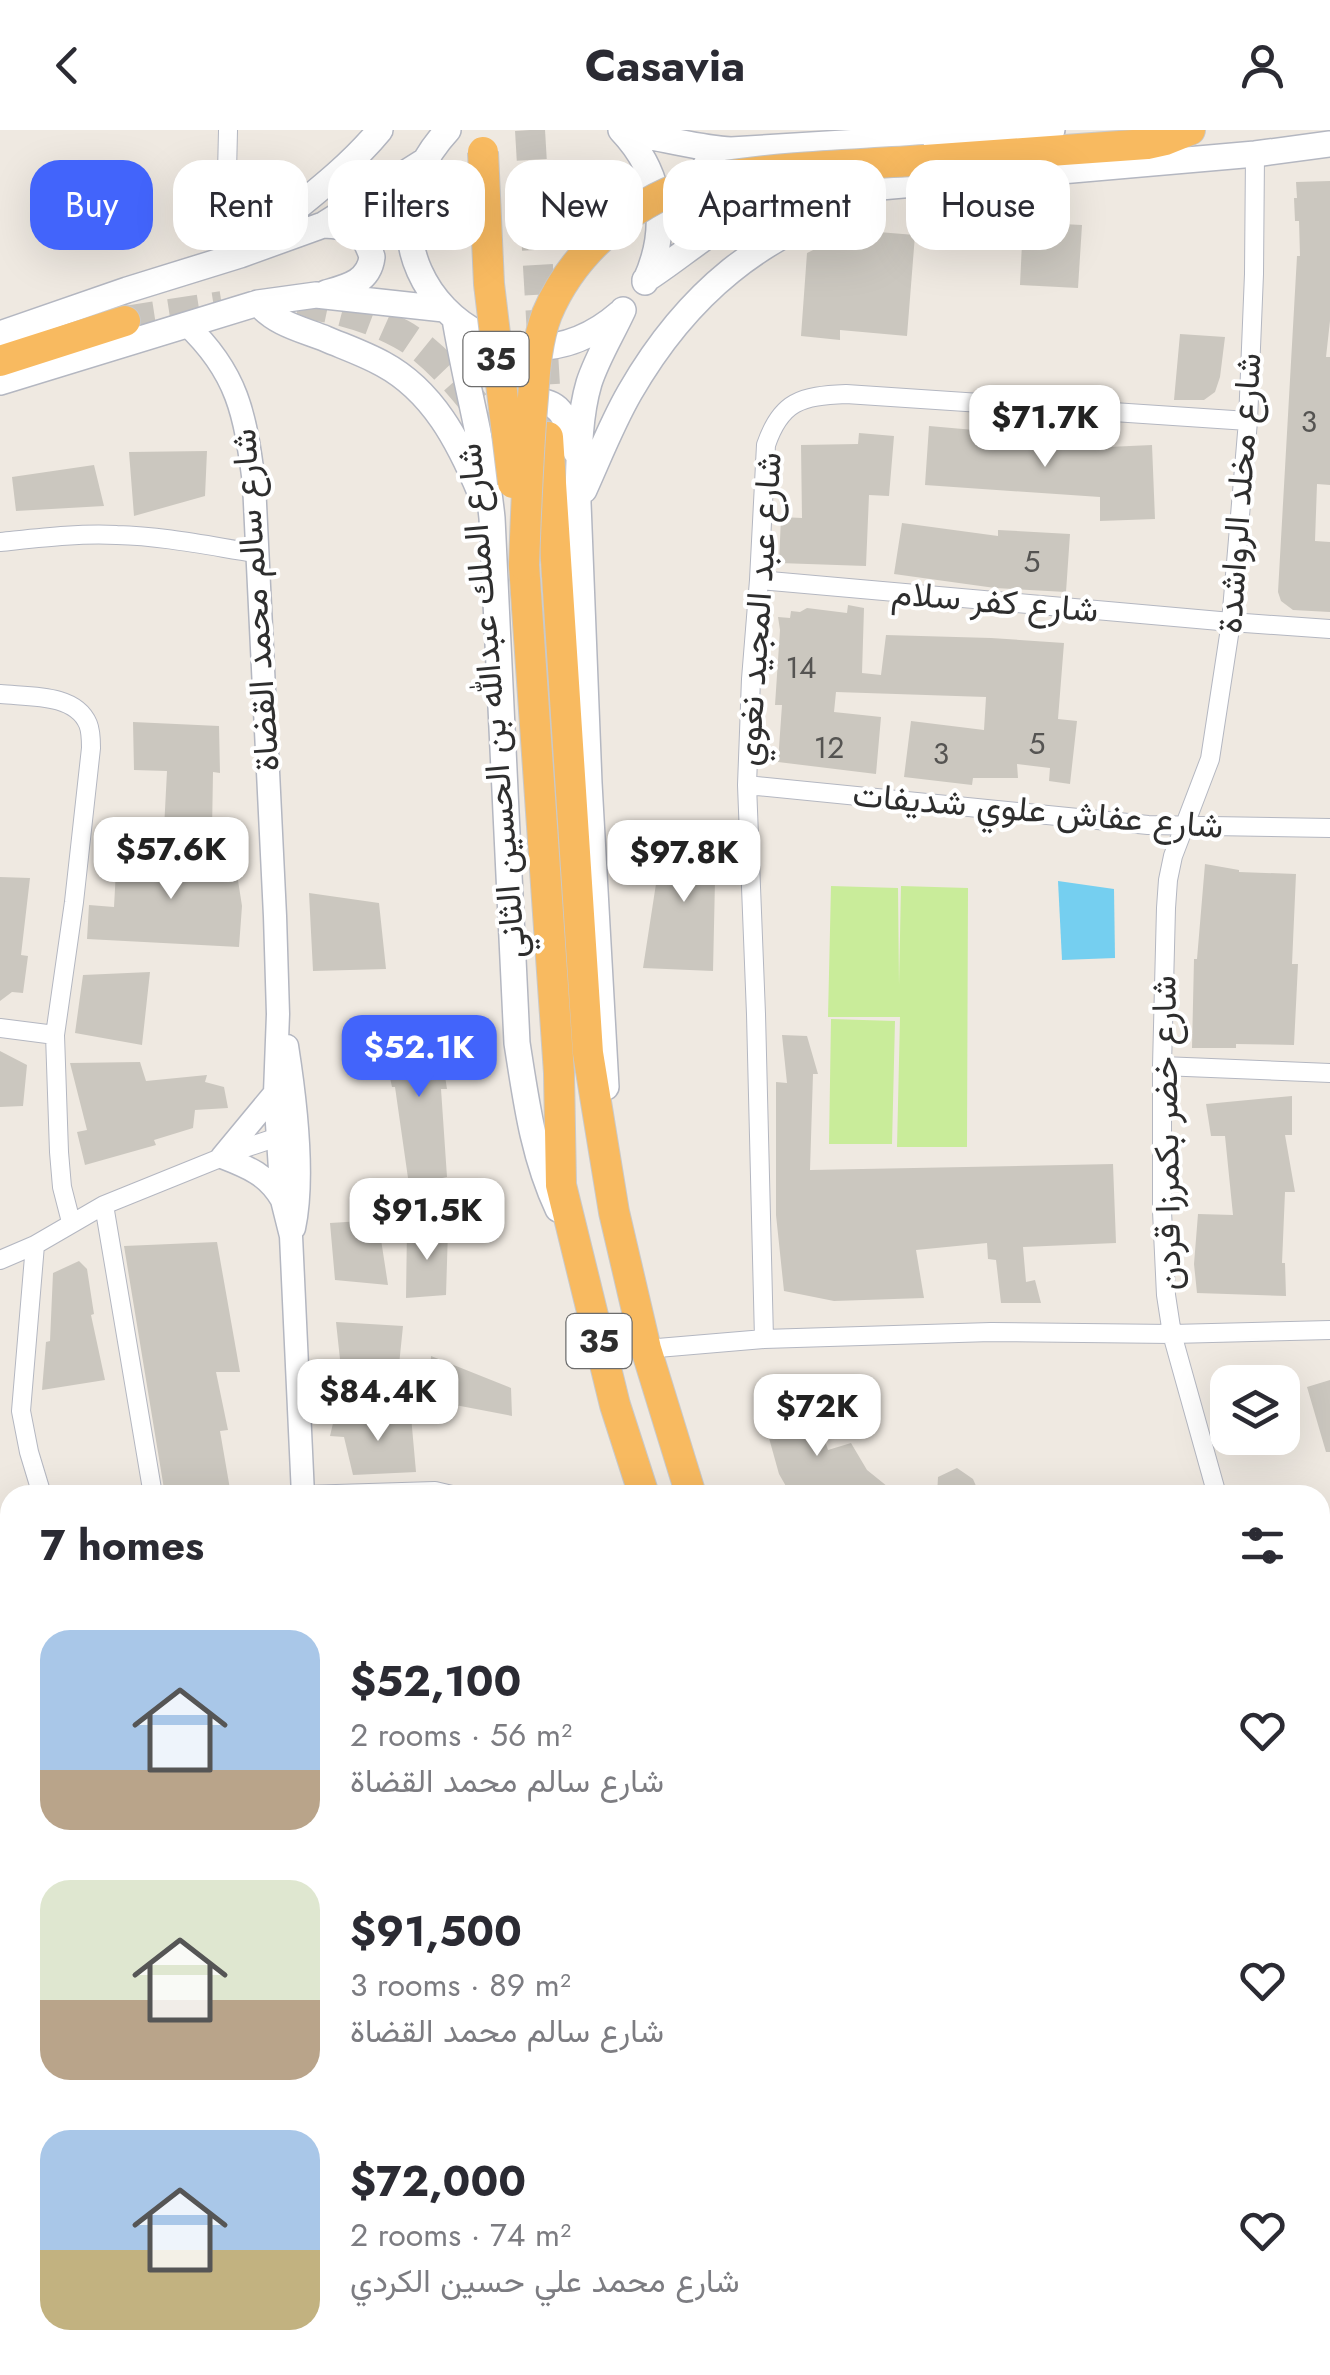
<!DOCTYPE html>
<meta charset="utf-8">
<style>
body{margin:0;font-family:Jost,Vazirmatn,sans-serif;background:#f2f2f3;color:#2b2b33;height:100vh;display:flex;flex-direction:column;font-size:38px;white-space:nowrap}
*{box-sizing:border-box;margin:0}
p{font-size:32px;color:#7c7c81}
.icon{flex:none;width:55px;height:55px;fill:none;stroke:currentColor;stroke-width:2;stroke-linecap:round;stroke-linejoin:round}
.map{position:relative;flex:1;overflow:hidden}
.details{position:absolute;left:0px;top:1355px;width:1330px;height:890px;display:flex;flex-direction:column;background:#fff;border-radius:30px 30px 0 0;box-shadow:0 10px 40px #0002}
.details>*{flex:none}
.top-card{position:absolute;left:30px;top:30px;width:1270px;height:90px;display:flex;gap:20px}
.controls{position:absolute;left:1210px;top:1235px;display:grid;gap:20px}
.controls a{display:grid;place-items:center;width:90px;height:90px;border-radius:20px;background:#fff;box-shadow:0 10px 40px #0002;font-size:50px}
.price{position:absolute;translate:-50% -85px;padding:0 22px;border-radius:20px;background:#fff;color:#222;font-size:32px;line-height:65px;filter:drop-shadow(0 2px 5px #0008)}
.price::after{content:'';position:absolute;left:50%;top:60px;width:30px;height:22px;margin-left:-15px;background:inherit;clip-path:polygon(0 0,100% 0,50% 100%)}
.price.current{background:#4264fb;color:#fff}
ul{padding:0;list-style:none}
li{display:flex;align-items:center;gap:30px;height:250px;padding:0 40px}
li span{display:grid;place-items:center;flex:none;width:280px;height:200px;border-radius:30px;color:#555}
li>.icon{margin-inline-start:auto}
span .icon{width:120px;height:120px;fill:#fffc;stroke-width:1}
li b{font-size:42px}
h2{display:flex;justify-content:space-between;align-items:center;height:120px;padding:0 40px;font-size:42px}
.chip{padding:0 35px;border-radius:30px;background:#fff;box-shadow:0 10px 40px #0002;font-size:35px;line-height:90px}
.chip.current{background:#4264fb;color:#fff}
header{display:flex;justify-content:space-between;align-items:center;height:130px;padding:0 40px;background:#fff;font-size:45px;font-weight:700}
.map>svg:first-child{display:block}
.pitch{fill:#c9ec9a}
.water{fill:#75cff0}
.building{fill:#cbc7bf}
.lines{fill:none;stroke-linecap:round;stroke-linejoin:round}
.trunk-tunnel{stroke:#c8c4bd;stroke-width:30;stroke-dasharray:30 15;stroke-linecap:butt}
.minor-casing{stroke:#b4b7c1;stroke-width:20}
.tertiary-casing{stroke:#b4b7c1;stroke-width:25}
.secondary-casing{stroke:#b4b7c1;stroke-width:28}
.trunk-casing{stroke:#c9c9c9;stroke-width:32}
.minor{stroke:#fff;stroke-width:18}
.tertiary{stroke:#fff;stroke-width:22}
.secondary{stroke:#fff;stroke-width:25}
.trunk{stroke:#f8ba60;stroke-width:30}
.trunk-bridge-casing{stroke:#c9c9c9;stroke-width:32;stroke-linecap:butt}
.trunk-bridge{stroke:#f8ba60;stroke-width:30}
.labels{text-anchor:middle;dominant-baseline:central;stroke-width:8;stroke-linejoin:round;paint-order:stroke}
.number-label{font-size:30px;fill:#555452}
.shield{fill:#fff;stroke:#6d6d6d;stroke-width:2.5}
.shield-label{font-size:32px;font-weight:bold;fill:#2e2e2e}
.street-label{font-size:35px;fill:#2e2e2e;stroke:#fff}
</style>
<header><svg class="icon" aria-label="back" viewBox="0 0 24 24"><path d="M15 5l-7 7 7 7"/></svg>Casavia<svg class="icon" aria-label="person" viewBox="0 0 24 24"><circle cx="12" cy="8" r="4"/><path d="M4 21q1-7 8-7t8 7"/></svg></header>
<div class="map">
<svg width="1330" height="2245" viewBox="0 0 1330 2245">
<rect width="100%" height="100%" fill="#efe9e1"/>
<path class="pitch" d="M831 756 898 758 899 855 901 756 968 758 967 1017H897L900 887H828Z
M831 889 895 891 892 1014H829Z"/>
<path class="water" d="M1058 751 1114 759 1115 828 1062 830Z"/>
<path class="building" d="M1330 51V191L1326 227H1330V355L1317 354 1315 411 1330 412V482L1293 480 1281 471 1278 462 1297 126H1300L1299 91H1295L1294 68H1297L1296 52Z
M1023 92 1082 95 1078 158 1020 155Z
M854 100 915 105 907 206 840 200V210L801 206 807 123Z
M1180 204 1225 207 1220 247 1215 262 1204 270H1174Z
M929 296 997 302 996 311 1086 316V318L1152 315 1155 389 1100 391V367L925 355Z
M859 303 894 306 889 366 869 365 866 436 779 433 781 387 802 388 801 315 858 314Z
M207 321 205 366 134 386 129 322Z
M94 335 104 376 16 381 12 347Z
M902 393 998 406V400L1070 404 1066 462 995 458 894 444Z
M848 475 864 478 862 543 881 545 886 505 991 508 1064 513 1058 589 1077 591 1070 654 1049 651 1050 638 1017 634 1018 648H973L972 655 904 647 911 591 984 600 986 567 836 562 834 582 881 587 876 644 778 632 782 575H775L780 500 778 487 790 488 791 481 800 482 807 478 847 483Z
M133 592 219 596 220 643 213 642 212 701 164 699 167 641 134 640Z
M664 702 716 706 713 841 643 838Z
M117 722 235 731 242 776 239 817 87 809 89 775 114 777Z
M1205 734 1239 740V742L1296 744 1292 834H1298L1294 915 1236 914V918H1192L1194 829H1197Z
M0 747 30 748 21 825 28 826 23 863 12 862 0 871Z
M309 763 379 773 386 839 313 841Z
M150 842 142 915 75 903 83 845Z
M380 901H438L447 959H441L447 1047 409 1055 395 957H392Z
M782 905 807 906 818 944H813L810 1040 1113 1034 1116 1113 1023 1117 1026 1152 1035 1150 1041 1173H1001L996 1130 988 1129 987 1113 916 1120 924 1168 834 1171 784 1161 776 1085V952L787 953Z
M0 921 27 935 23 976 0 977Z
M140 932 146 951 207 945 205 952 224 957 228 978 195 980 193 998 154 1010 156 1015 85 1035 77 1002 87 1000 70 933Z
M1292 966V1005H1285L1295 1062H1285L1282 1133H1285L1286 1166 1197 1163 1194 1134 1198 1084 1233 1085 1225 1006H1211L1206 974Z
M378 1090 388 1155 335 1150 330 1093Z
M407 1098 448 1100 446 1165 406 1168Z
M217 1112 240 1242H216L228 1300 220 1301 231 1365H165L124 1116Z
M79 1131 87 1139 94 1184 91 1185 105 1250 42 1260 46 1212 50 1211 53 1143Z
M336 1192 403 1196 398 1245 342 1248Z
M431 1226 511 1258 512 1286 429 1270Z
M1330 1250V1322H1326L1307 1257Z
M814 1278 828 1320 851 1313 867 1340 898 1365H791L779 1344 762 1283Z
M411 1286 416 1342 353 1345 344 1307 330 1306 334 1289Z
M957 1338 973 1349 980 1365H937L938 1347Z"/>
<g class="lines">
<path class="trunk-tunnel" d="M530 0 548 307
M298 173C333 177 370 187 401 204 444 227 488 290 515 329
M125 191 222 176"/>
<g class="minor-casing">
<path id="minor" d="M225 130 228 0
M0 412C39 408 78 403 117 405 163 406 210 416 255 423
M759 450 1231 492 1330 499
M0 564C28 567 75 563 88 594 91 601 91 610 91 618L74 772 55 905 59 1022 62 1057 71 1092
M747 655 1148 695 1330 698
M0 898 55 905
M1162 936 1330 943
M104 1075 153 1365
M35 1115 21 1281 29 1322 42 1365
M0 1130 35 1115 104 1075 245 1018 287 1004
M764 1209 756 884 747 655 751 549 759 450 766 315C781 271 801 266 846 264L1248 291
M646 1219 764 1209 991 1202 1172 1204 1330 1200
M303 1365 435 1361 452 1365
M1217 1365 1172 1204 1166 1165 1162 1081V936L1166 778 1168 750 1173 726 1210 629 1231 492 1248 291 1254 144 1255 24
M1320 1455H1330
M1320 1706 1330 1705
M1320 1779 1330 1818
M0 1794 10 1792
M0 1960 10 1990
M1320 1975 1330 1974
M0 2179 10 2158
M269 2235 271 2245
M691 2235 694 2245
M902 2235 907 2245"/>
</g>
<g class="tertiary-casing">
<path id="tertiary" d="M186 194C238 243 245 284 254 353L275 786 278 884 275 963 282 1070 291 1106 303 1365
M287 916C295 967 305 1047 294 1098
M275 963 222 1027C248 1037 268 1045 282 1070
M463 2235 466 2245"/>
</g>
<g class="secondary-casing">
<path id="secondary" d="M448 0C333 125 497 290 620 183
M621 0C662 43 670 98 645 152
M624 2C660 7 695 18 731 20L1052 0
M706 35C682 71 730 75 753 79
M323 95C350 96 364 99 372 127 369 152 347 157 326 163
M250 116C294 78 343 45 380 0
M645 150C681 127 713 97 752 80 781 67 815 63 846 60L1255 24 1330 14
M258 173C276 194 301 199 326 209 345 217 365 224 383 234 433 261 459 312 480 362
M455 189C466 256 485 320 492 388L517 913C526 970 533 1026 558 1079
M0 204 127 160 240 125 323 95 423 32
M0 252 258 173 316 165 444 179
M518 273C560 264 567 286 576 322
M584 360C599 327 612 293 630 262 687 163 761 103 870 68
M606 957 589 653 578 373C579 335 578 290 589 253 597 228 612 204 623 180"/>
</g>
<g class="trunk-casing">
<path id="trunk" d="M925 30 1147 14 1165 10 1190 0
M0 231 125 191
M548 307 588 923 614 1082 646 1219 691 1365
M524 435 559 943 561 1055 615 1275 644 1365
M1150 2235 1159 2245
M1212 2235 1222 2245"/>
</g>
<use href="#minor" class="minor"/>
<use href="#tertiary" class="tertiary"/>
<use href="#secondary" class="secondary"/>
<use href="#trunk" class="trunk"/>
<g class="trunk-bridge-casing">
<path id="trunk-bridge" d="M483 22 489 154 513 353
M524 435C526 379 528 323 533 267 535 239 537 210 547 184 563 146 589 115 622 90 651 68 684 53 719 47 787 36 857 35 925 30"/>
</g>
<use href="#trunk-bridge" class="trunk-bridge"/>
</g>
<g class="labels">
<g class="number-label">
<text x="1309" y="291">3</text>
<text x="1032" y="431">5</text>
<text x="801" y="537">14</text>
<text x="1037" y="613">5</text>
<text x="829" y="617">12</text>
<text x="941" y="623">3</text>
</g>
<g class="shield">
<rect x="463.5" y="202" width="65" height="54" rx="8"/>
<rect x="566.5" y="1184" width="65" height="54" rx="8"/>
</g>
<g class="shield-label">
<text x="496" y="229">35</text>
<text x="599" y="1211">35</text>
</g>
<g class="street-label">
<text transform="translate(1239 363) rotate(-86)">شارع مخلد الرواشدة</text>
<text transform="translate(255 470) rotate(-94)">شارع سالم محمد القضاة</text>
<text transform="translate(995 471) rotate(5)">شارع كفر سلام</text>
<text transform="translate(758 479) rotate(-86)">شارع عبد المجيد نغوي</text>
<text transform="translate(491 571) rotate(-95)">شارع الملك عبدالله بن الحسين الثاني</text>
<text transform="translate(1038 680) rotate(5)">شارع عفاش علوي شديفات</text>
<text transform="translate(1166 1003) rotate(-91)">شارع خضر بكمرزا قردن</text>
</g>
</g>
</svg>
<div class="controls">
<a><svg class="icon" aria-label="layers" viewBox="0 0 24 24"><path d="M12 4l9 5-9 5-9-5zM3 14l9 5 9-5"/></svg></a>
</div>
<b class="price" style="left:1045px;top:340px">$71.7K</b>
<b class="price" style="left:171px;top:772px">$57.6K</b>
<b class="price" style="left:684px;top:775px">$97.8K</b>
<b class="price current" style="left:419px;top:970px">$52.1K</b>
<b class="price" style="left:427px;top:1133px">$91.5K</b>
<b class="price" style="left:378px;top:1314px">$84.4K</b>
<b class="price" style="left:817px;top:1329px">$72K</b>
<div class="top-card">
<a class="chip current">Buy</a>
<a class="chip">Rent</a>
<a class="chip">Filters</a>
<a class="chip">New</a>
<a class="chip">Apartment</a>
<a class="chip">House</a>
</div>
<section class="details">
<h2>7 homes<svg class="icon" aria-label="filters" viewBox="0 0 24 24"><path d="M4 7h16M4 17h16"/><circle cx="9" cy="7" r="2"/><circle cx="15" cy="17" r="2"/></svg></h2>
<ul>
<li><span style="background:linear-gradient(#a9c7e8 70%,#b9a48a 0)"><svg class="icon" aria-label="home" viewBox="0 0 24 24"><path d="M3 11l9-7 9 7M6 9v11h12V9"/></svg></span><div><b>$52,100</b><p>2 rooms · 56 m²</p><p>شارع سالم محمد القضاة</p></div><svg class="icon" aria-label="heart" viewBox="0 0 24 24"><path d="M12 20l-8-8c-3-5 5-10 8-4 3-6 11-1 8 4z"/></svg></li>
<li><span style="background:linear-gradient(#dfe7d0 60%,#b9a48a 0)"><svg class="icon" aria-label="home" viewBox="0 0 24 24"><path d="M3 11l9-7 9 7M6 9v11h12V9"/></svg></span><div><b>$91,500</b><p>3 rooms · 89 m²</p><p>شارع سالم محمد القضاة</p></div><svg class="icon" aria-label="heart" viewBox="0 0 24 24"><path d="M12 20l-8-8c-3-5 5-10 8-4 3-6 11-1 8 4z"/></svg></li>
<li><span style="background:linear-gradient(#a9c7e8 60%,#c2b280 0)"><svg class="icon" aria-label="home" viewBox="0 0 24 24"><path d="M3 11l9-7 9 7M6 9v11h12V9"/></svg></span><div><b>$72,000</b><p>2 rooms · 74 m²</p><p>شارع محمد علي حسين الكردي</p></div><svg class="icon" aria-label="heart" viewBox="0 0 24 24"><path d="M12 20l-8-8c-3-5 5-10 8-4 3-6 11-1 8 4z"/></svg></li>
</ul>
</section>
</div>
